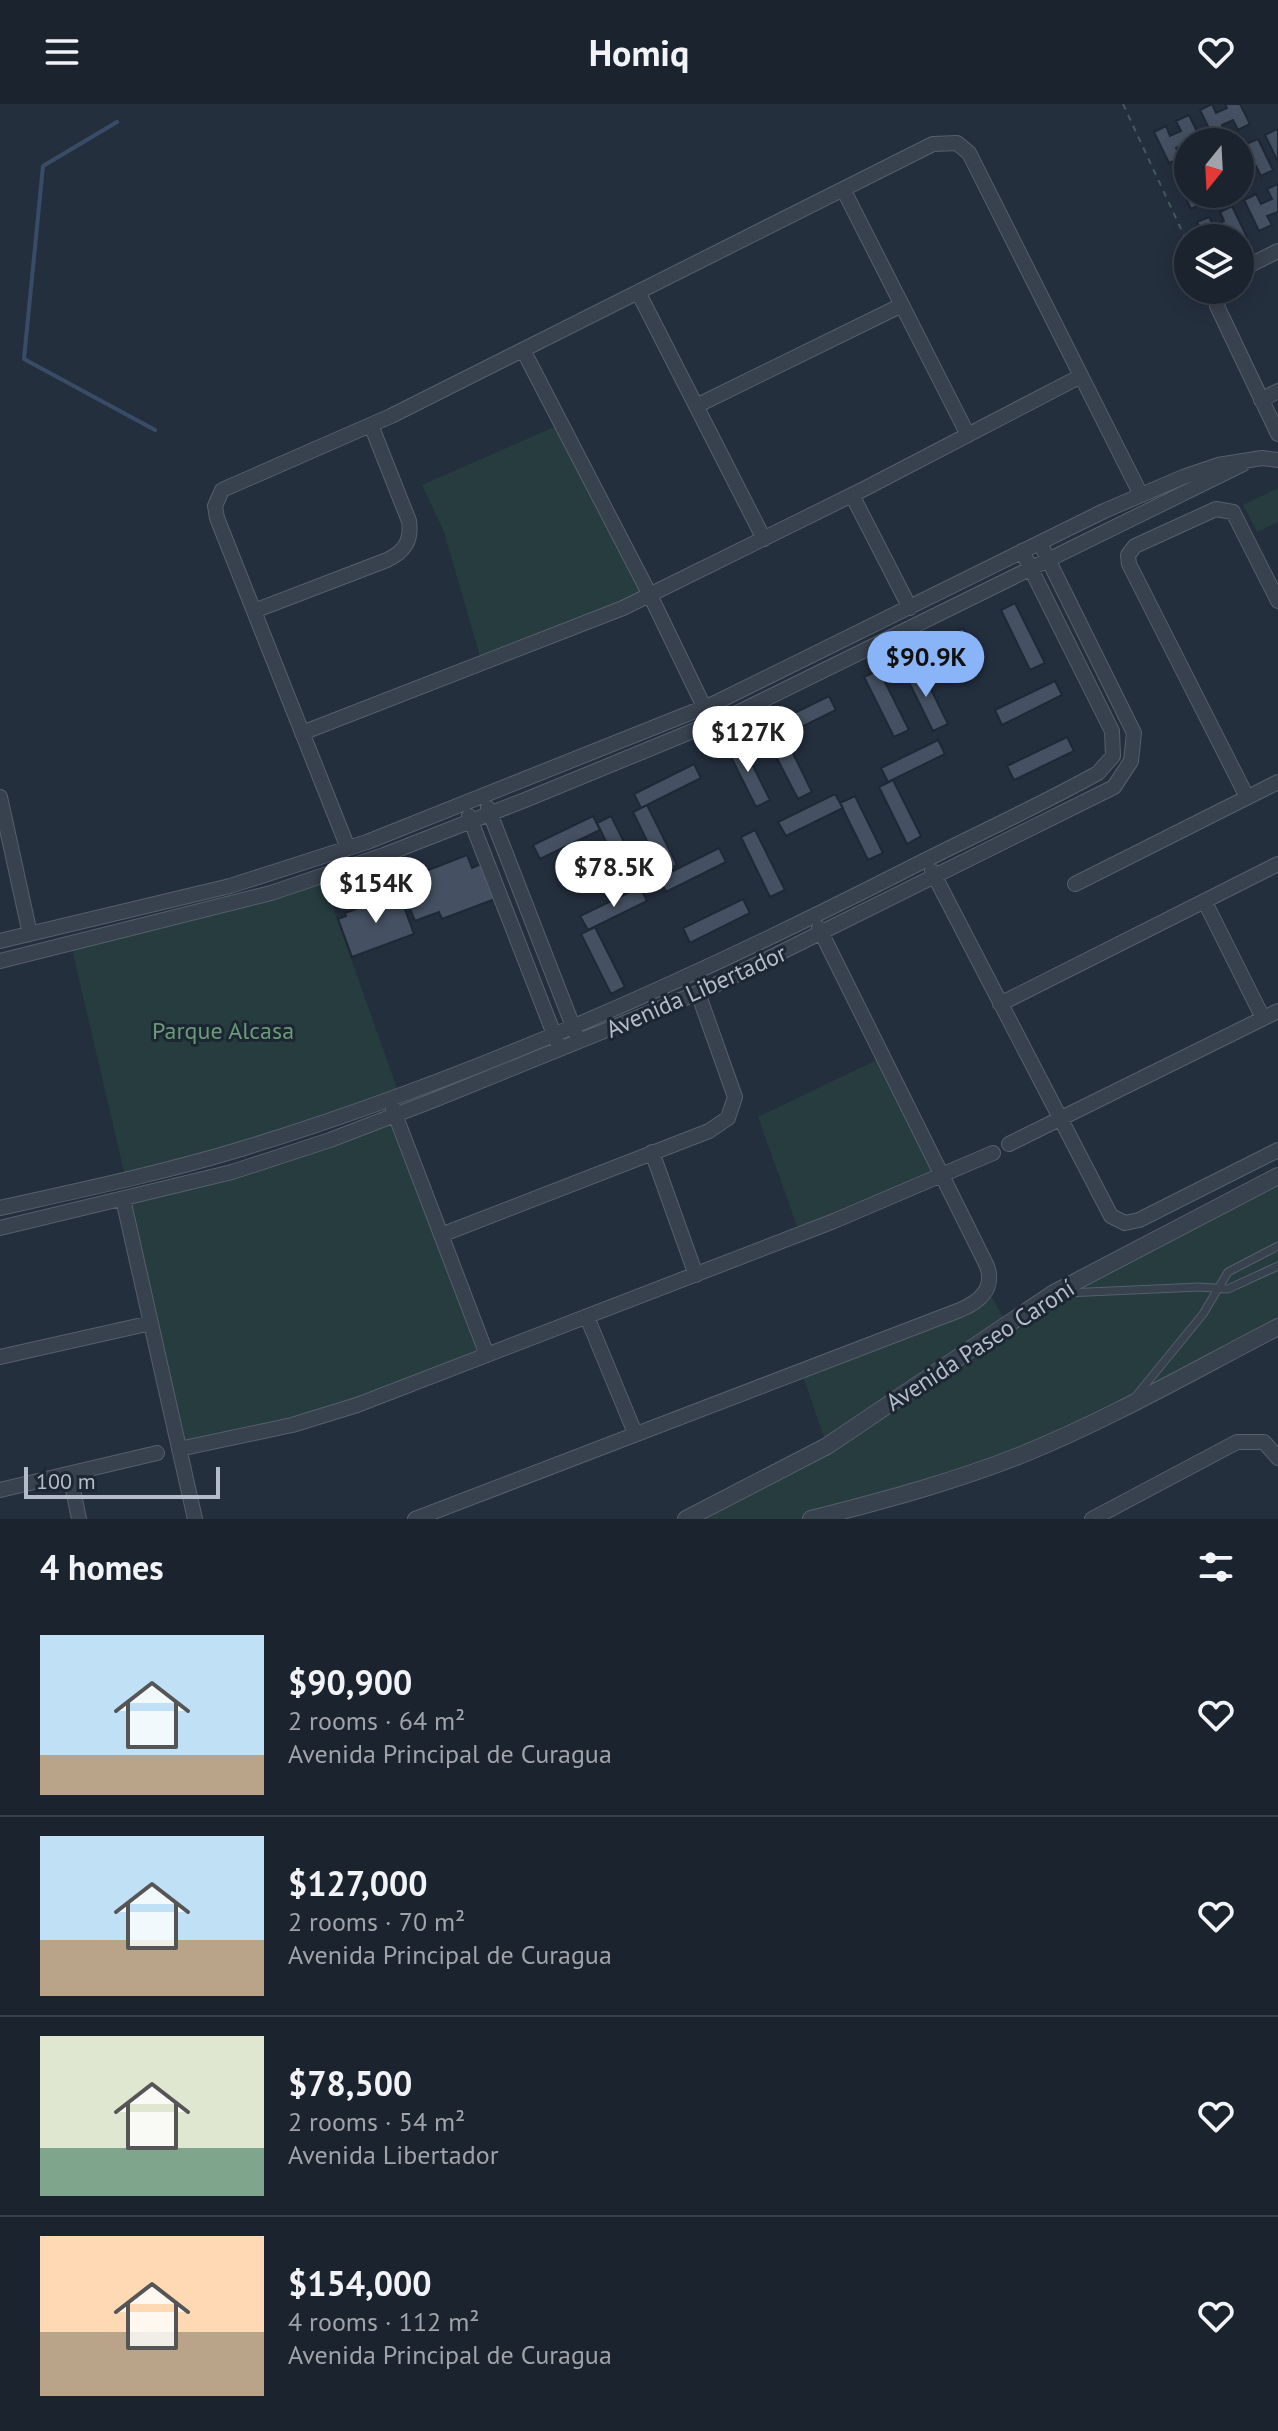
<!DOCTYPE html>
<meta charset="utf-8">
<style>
body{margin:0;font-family:"PT Sans",sans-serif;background:#282f3a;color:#f1f3f6;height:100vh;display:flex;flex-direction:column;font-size:30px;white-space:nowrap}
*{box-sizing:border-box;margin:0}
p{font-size:26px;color:#a0a4aa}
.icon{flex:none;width:44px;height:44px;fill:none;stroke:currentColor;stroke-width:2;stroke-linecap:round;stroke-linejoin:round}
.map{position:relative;height:1415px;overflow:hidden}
.side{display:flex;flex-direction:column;background:#1b232e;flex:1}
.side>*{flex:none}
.needle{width:52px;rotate:198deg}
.tools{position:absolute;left:1174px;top:24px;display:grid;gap:16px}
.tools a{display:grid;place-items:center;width:80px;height:80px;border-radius:50%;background:#1b232e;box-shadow:0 4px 20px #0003,0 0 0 2px #39404a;font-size:40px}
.scale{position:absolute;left:24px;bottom:20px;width:196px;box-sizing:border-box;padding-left:8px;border:4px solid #b4bcc9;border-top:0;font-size:22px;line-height:28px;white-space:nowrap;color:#b4bcc9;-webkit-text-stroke:6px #1d2633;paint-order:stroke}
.price{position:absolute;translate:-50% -68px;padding:0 18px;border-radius:28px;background:#fff;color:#222;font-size:26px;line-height:52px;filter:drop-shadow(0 2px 4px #0008)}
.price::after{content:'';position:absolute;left:50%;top:48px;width:24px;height:18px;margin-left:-12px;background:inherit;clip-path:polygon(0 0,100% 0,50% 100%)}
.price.active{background:#8ab4f8;color:#111}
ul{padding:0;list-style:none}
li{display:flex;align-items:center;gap:24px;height:200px;padding:0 40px}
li+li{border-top:2px solid #39404a}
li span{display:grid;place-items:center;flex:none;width:224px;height:160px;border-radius:0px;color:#555}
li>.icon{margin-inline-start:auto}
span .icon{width:96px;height:96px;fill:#fffc;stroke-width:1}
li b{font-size:34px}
h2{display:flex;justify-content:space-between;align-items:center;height:96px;padding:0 40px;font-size:34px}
header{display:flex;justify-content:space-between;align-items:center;height:104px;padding:0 40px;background:#1b232e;font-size:36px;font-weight:700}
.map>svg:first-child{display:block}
.green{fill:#263c3f}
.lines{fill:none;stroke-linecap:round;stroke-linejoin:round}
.stream{stroke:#394c67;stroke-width:4}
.building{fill:#455162;stroke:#1f2835;stroke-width:2}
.service-casing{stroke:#565f6c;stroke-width:9}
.minor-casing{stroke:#565f6c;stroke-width:16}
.tertiary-casing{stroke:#565f6c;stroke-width:18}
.path{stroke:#44595c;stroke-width:2;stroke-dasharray:6 6;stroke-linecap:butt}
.service{stroke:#38414e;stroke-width:7}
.minor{stroke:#38414e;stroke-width:14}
.tertiary{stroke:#38414e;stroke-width:16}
.labels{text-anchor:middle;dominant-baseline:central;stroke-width:6;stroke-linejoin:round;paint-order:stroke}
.street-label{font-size:24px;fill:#b4bcc9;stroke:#1d2633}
.park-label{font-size:24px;fill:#6b9a76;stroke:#1d2633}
</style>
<header><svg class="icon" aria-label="menu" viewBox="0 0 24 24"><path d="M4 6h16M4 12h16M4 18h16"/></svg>Homiq<svg class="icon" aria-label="heart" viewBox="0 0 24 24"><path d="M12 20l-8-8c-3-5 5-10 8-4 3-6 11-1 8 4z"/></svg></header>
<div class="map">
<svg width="1278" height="1415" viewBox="0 0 1278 1415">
<rect width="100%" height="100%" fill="#242f3e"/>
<path class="green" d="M561 320 650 491 482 559 444 428 422 381Z
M1278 384V418L1257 428 1243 401Z
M322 773 399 990 126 1076 71 841Z
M883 953 942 1072 800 1130 758 1013Z
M395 1011 487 1251 357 1301 179 1345 123 1095Z
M1278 1072V1223L1087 1322 811 1415H686L827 1342 801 1266 960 1206 987 1185 1006 1218Z"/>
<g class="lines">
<path class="stream" d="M117 18 43 62 24 255 155 326"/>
</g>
<path class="building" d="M1212 0 1216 9 1227 4 1225 0H1240L1250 20 1238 26 1233 16 1222 21 1227 31 1215 37 1200 6Z
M1189 11 1202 38H1188L1176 44 1181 54 1169 59 1154 28 1166 22 1170 32 1181 27 1176 17Z
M1277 25 1278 27V58L1265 31Z
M1258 35 1273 66 1261 72 1256 62 1246 67 1250 77 1240 82V55L1250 50 1246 40Z
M1188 68V90H1199L1203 99 1191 105 1176 74Z
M1278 80V108L1267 112 1272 121 1259 127 1244 96 1256 90 1261 100 1272 95 1267 85Z
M1232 102 1247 133 1240 136 1230 129 1220 134H1205L1197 118 1209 113 1214 122 1224 117 1220 108Z
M1015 499 1045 559 1030 566 1001 506Z
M963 524 970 538 913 566 906 552Z
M920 563 948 620 933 627 905 570Z
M879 566 909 626 894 633 864 573Z
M1055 577 1062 591 1002 621 995 606Z
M829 592 836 606 779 634 772 620Z
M784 631 812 688 798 695 769 639Z
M1067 633 1074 647 1014 676 1007 662Z
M740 636 770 696 756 703 726 643Z
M938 636 945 650 888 678 881 664Z
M694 660 701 674 641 704 634 690Z
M893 676 921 732 907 740 879 683Z
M835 690 843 704 786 732 778 718Z
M855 692 883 749 868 756 840 699Z
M647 701 677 761 662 768 633 708Z
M593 712 600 726 540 755 533 741Z
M611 712 641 772 626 779 597 719Z
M755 726 785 786 770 793 741 733Z
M719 744 726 758 666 788 659 774Z
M467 751 472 764 481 760 495 795 442 815 439 808 415 817 401 782 415 776 413 772Z
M640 783 647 797 588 826 580 812Z
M399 789 414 830 352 853 338 815 346 812 345 809Z
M743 795 750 809 690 839 683 824Z
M595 823 625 883 611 890 581 830Z"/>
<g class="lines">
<g class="service-casing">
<path id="service" d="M1066 1189 1199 1183 1228 1185 1278 1162
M1136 1292 1203 1210 1228 1168 1278 1142"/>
</g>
<g class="minor-casing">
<path id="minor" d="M843 85 968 331
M1240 166 1278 147
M1222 186 1217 202 1278 330
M638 188 764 435
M523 246 650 491 707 609
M1261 296 1278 287
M696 302 902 201
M852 391 910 504
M254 507 387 456C404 448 412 437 409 417L371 321
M302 629 623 504 864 385 1081 272
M0 693 30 830
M1247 693 1129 460 1128 451 1135 442 1216 405 1233 408 1278 497
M488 704 576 930
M469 712 557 938
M348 744 217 414 215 402 222 386 391 312 933 40 957 39 969 49 1141 391
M932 767 1111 1112 1125 1119 1139 1116 1278 1046
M1075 780 1278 678
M1205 798 1263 914
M0 837 230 782 367 738 715 599 1104 407 1183 373 1218 361 1262 354 1278 356
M0 857 271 789 384 751 525 696 739 608 1243 360
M1000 900 1278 760
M393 1005 487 1251
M1009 1040 1278 907
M652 1048 696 1171
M123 1095 195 1415
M0 1104C81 1086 162 1069 241 1045 467 976 687 877 898 770 964 736 1033 705 1098 669L1113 652 1112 627 1022 447
M0 1124 232 1068 330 1036 434 996 705 886 1114 683 1131 657 1134 629 1040 439
M441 1131 709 1027 728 1014 735 993 698 889
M587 1213 635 1329
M0 1253 151 1219
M179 1345 292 1321 357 1301 834 1117 993 1049
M70 1370 79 1415
M0 1386 157 1349
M415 1415 960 1206C979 1198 995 1185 987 1162L819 824
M1092 1415 1237 1338H1264L1278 1354"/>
</g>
<g class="tertiary-casing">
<path id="tertiary" d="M686 1415 827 1342 1054 1189 1278 1072
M811 1415C882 1397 953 1378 1021 1351 1110 1315 1193 1267 1278 1223"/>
</g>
<path class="path" d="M1123 0 1188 140"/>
<use href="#service" class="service"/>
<use href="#minor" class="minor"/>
<use href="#tertiary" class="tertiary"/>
</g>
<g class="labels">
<g class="street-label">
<text transform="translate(696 887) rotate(-24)">Avenida Libertador</text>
<text transform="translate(980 1241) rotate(-33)">Avenida Paseo Caroní</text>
</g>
<g class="park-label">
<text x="223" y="926">Parque Alcasa</text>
</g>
</g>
</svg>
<div class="tools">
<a><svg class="needle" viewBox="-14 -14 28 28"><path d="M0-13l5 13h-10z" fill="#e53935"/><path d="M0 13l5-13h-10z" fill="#a0a4aa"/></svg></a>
<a><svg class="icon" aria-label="layers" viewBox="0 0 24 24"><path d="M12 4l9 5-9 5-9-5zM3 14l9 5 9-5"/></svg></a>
</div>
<div class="scale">100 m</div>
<b class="price active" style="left:926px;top:595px">$90.9K</b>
<b class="price" style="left:748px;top:670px">$127K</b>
<b class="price" style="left:614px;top:805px">$78.5K</b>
<b class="price" style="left:376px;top:821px">$154K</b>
</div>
<section class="side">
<h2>4 homes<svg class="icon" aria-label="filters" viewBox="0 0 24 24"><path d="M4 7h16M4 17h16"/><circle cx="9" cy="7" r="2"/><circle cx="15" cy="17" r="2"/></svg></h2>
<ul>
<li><span style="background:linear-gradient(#bfe0f5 75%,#b9a48a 0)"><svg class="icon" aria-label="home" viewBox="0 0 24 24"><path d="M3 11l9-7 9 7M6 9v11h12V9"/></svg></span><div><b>$90,900</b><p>2 rooms · 64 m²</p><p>Avenida Principal de Curagua</p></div><svg class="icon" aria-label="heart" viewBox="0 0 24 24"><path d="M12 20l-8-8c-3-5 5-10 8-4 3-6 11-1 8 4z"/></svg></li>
<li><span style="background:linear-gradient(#bfe0f5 65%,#b9a48a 0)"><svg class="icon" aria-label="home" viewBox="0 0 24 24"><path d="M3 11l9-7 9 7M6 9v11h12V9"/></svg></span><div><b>$127,000</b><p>2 rooms · 70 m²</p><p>Avenida Principal de Curagua</p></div><svg class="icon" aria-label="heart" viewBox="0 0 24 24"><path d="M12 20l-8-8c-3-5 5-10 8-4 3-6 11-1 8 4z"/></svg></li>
<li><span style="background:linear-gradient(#dfe7d0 70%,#7fa58c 0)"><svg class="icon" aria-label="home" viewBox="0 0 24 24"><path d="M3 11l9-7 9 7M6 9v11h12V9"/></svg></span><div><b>$78,500</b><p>2 rooms · 54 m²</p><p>Avenida Libertador</p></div><svg class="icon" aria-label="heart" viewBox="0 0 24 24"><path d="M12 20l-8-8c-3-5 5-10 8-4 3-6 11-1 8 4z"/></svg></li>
<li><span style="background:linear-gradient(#ffd9b3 60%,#b9a48a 0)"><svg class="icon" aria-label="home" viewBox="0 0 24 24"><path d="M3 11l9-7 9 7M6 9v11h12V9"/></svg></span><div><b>$154,000</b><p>4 rooms · 112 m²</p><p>Avenida Principal de Curagua</p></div><svg class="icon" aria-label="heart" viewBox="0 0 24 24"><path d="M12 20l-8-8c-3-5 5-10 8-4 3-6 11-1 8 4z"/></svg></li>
</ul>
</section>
